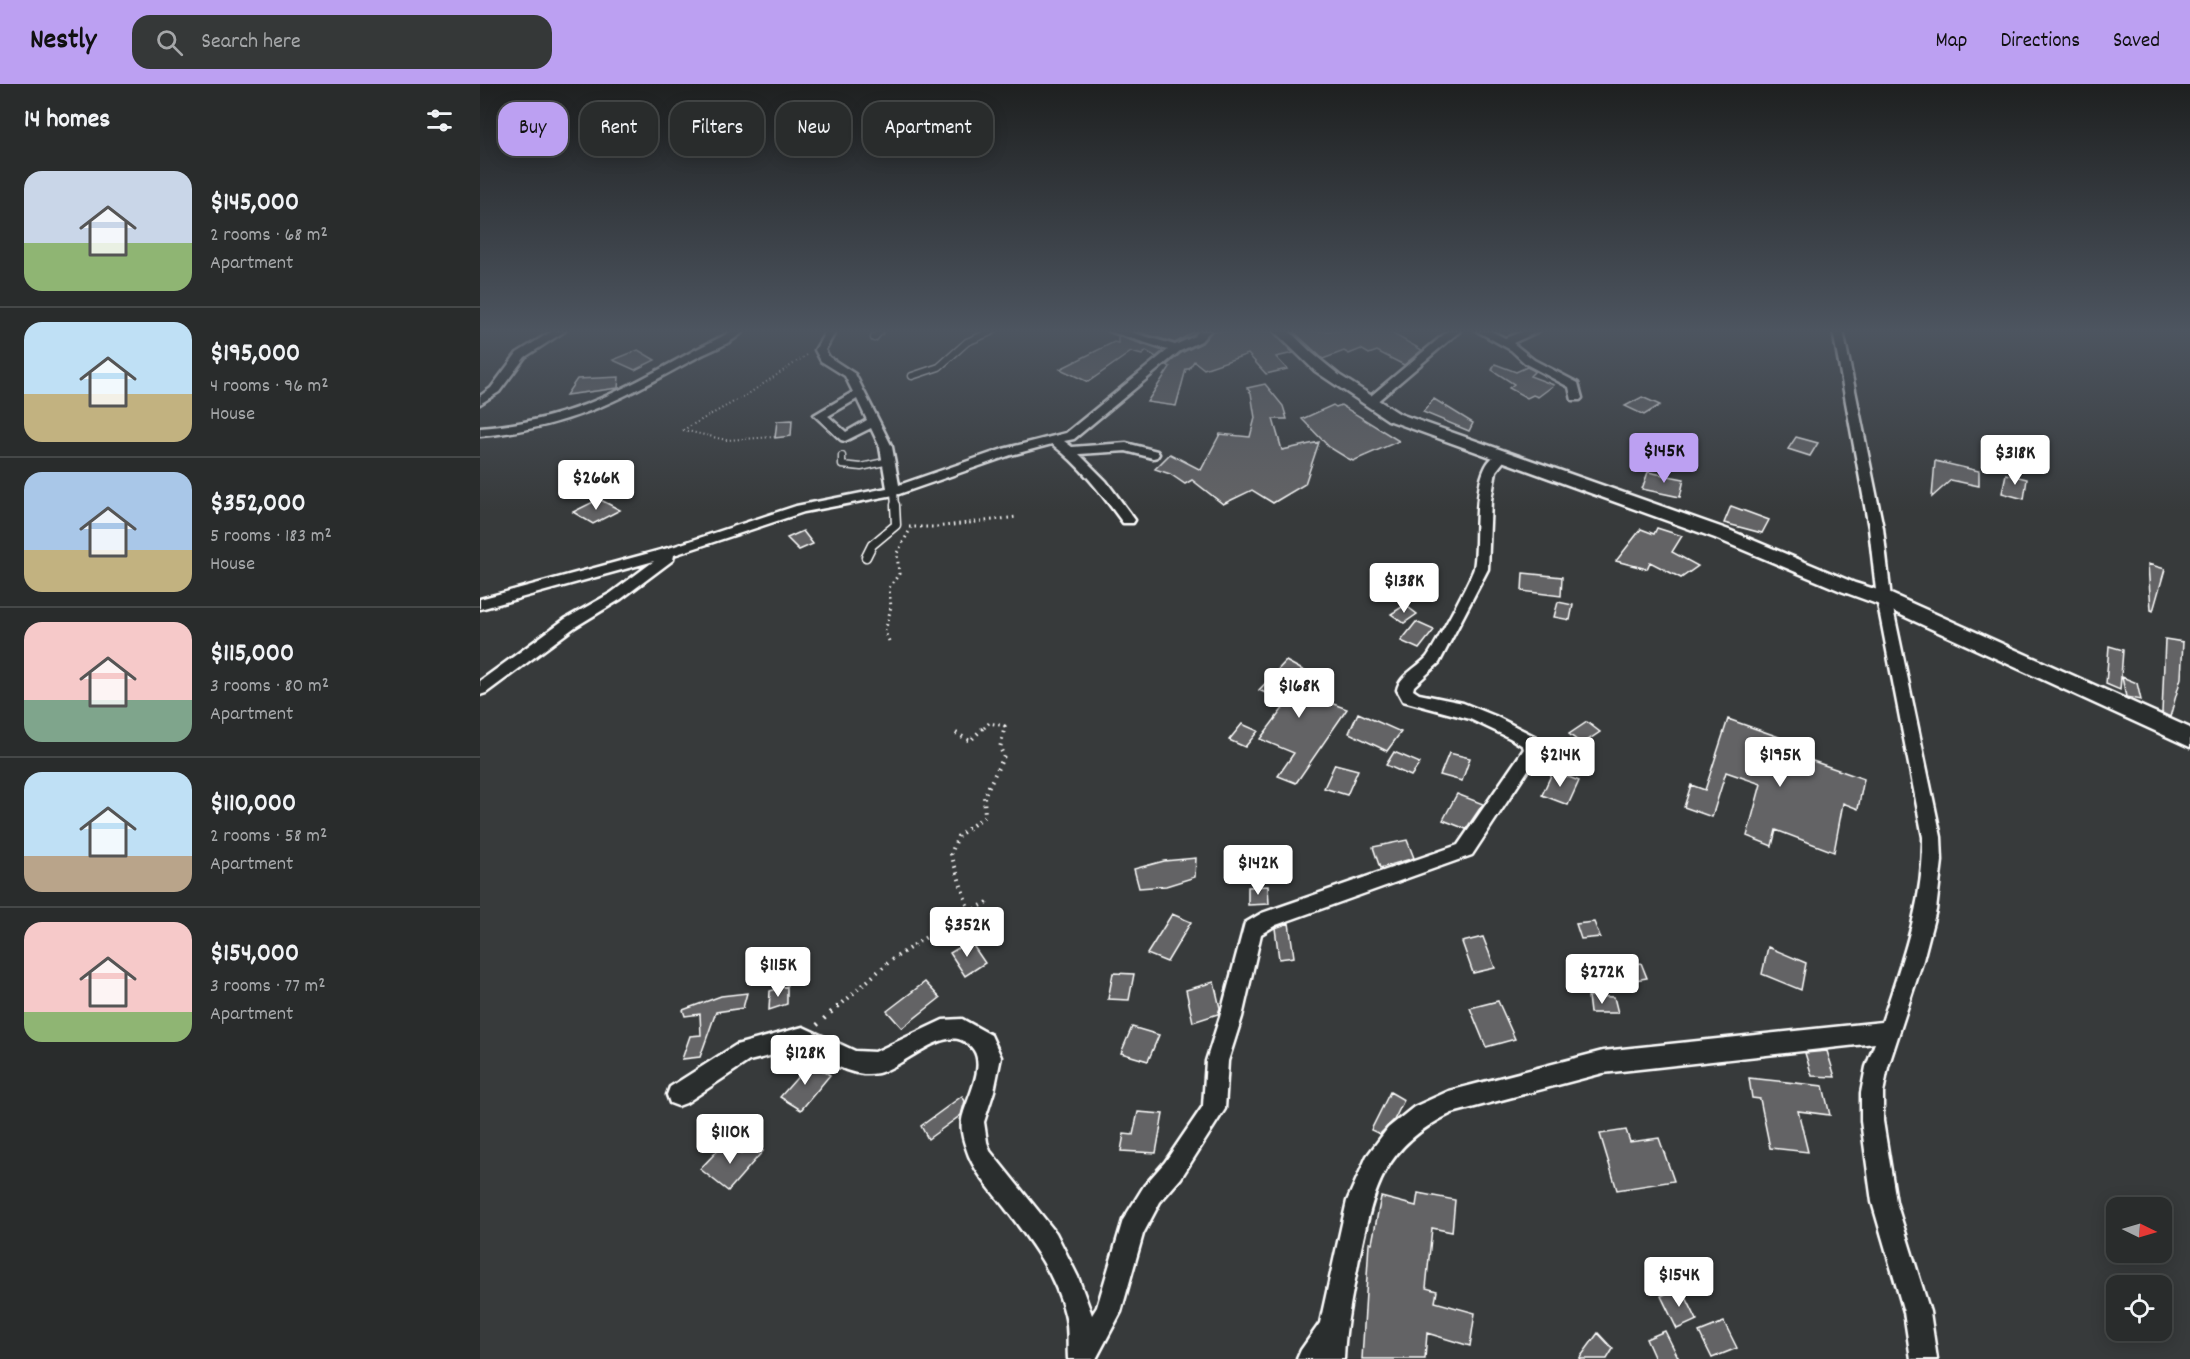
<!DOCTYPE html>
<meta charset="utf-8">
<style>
body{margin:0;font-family:Dekko,sans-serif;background:#353838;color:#f1f3f6;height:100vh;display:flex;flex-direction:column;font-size:22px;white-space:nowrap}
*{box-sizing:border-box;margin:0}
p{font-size:20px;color:#a5a7a9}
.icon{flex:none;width:33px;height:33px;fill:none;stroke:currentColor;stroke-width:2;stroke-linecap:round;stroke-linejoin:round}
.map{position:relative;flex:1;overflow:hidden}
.panel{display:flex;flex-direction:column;background:#292c2c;width:480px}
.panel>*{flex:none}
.banner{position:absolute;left:18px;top:18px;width:570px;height:54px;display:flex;gap:12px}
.needle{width:39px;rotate:95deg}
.controls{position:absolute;left:1626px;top:1113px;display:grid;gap:12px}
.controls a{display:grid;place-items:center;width:66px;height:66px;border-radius:12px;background:#292c2c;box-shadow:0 3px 15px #0003,0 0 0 2px #454848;font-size:30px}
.price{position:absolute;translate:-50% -51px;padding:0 14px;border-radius:6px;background:#fff;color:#222;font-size:20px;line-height:39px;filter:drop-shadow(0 2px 3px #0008)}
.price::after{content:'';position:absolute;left:50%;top:36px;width:18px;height:14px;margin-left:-9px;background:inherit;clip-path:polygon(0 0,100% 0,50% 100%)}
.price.current{background:#bca0f2;color:#111}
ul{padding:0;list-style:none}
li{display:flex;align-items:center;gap:18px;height:150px;padding:0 24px}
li+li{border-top:2px solid #454848}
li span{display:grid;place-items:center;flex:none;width:168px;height:120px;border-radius:18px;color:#555}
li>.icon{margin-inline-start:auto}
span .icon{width:72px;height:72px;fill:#fffc;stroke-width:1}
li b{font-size:26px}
h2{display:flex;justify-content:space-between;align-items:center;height:72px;padding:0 24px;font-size:26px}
.tag{padding:0 21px;border-radius:18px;background:#292c2c;box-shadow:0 3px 15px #0003,0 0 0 2px #454848;font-size:21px;line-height:54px}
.tag.current{background:#bca0f2;color:#111}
header{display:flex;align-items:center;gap:36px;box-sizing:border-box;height:84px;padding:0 30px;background:#bca0f2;color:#111}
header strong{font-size:28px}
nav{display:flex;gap:33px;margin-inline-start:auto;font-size:21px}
.search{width:420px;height:54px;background:#353838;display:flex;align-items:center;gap:15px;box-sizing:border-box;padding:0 21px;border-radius:18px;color:#a5a7a9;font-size:22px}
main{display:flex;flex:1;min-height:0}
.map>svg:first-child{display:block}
.building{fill:#636465;stroke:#fff;stroke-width:1.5}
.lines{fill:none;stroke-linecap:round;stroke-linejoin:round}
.lane-far1-casing{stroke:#fff;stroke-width:9}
.lane-casing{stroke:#fff;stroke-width:11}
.street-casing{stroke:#fff;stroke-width:5}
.secondary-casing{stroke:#fff;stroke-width:5}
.path-far3{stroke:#fff;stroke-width:2;stroke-dasharray:1 3;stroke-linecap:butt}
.path-far2{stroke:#fff;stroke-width:3;stroke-dasharray:1.5 4;stroke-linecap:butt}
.path-far1{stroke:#fff;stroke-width:4;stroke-dasharray:1.5 5;stroke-linecap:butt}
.path{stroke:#fff;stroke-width:4.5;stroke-dasharray:2 7;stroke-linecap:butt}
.lane-far1{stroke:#2a2d2e;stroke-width:6}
.lane{stroke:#2a2d2e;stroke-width:8}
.street{fill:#2a2d2e;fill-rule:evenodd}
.secondary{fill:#2a2d2e;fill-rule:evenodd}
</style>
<header>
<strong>Nestly</strong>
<div class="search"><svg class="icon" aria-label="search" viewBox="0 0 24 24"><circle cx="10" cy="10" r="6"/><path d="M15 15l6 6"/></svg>Search here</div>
<nav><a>Map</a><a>Directions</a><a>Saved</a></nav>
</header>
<main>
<section class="panel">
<h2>14 homes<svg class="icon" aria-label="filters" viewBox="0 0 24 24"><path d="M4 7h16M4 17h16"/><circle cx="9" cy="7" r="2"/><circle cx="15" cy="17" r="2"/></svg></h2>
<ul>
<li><span style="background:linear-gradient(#c9d6e8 60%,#8fb573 0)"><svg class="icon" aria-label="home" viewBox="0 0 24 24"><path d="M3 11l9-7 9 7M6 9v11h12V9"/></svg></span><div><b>$145,000</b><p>2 rooms · 68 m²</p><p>Apartment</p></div></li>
<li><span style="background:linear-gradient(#bfe0f5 60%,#c2b280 0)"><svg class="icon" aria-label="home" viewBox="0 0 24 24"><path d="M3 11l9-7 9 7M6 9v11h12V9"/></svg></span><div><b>$195,000</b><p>4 rooms · 96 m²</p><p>House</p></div></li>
<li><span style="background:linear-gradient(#a9c7e8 65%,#c2b280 0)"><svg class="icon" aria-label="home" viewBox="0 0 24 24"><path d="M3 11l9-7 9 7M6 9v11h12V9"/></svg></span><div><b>$352,000</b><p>5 rooms · 183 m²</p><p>House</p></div></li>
<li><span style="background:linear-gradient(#f6c9c9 65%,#7fa58c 0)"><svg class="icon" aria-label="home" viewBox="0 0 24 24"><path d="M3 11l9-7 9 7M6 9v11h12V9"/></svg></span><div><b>$115,000</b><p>3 rooms · 80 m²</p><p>Apartment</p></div></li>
<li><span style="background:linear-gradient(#bfe0f5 70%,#b9a48a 0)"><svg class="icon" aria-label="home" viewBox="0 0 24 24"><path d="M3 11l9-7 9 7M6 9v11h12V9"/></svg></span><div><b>$110,000</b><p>2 rooms · 58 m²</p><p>Apartment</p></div></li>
<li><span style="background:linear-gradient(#f6c9c9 75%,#8fb573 0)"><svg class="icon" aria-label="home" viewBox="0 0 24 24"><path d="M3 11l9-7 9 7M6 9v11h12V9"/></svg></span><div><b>$154,000</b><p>3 rooms · 77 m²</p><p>Apartment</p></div></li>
</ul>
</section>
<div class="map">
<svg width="1710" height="1275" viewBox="0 0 1710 1275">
<rect width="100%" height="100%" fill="#373a3b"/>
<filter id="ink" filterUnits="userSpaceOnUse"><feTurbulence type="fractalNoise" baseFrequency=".0167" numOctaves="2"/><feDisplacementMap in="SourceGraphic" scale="12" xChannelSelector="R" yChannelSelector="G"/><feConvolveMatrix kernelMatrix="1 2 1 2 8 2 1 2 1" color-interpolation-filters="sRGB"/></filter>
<g filter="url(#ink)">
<path class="building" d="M656 247H715L695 259Z
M732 247H792L813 269 796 273 807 285 786 290 768 270 724 285 714 277 709 285H706L696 322 667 318 690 283 687 281 701 269 722 259Z
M813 247H908L942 266 924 281 897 267 889 270 881 265 869 270 864 267 843 275Z
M638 252 683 267 676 273 666 267 662 271 651 268 608 298 580 285 634 258 638 259Z
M158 266 175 276 155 286 133 276Z
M1015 280 1036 288 1047 283 1055 287 1050 292 1074 301 1058 313 1053 311 1047 314 1029 304 1034 300 1012 286Z
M139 293 138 304 86 311 97 295Z
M785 300 803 322 807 335H793L802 366 839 358 825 400 793 419 772 406 743 420 712 396 705 400 690 390 675 385 690 370 721 386 740 350 770 353 775 334 771 309 767 304Z
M1162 313 1180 321 1164 331 1145 322Z
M954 315 993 339 989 347 943 328Z
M853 321 856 323 861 321 919 357 873 377 867 374 849 363 822 335Z
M312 336 311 352 295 354 297 337Z
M1316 353 1338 359 1330 372 1308 365Z
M1455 377 1499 387V402L1471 396 1452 413Z
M1168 388 1204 395 1200 413 1162 405Z
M1526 390 1547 395 1544 415 1522 409Z
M119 415 140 426 113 440 93 428Z
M1251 422 1289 436 1282 449 1244 439Z
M1177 444 1202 452 1192 468 1218 482 1201 494 1170 478 1167 485 1136 477 1161 445 1174 450Z
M323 447 333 460 319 466 307 454Z
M1668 480 1685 485 1673 527 1671 526Z
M1043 489 1082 493 1081 512 1042 507Z
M1078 518 1093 521 1090 536 1074 533Z
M925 521 937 530 924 539 911 530Z
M936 538 954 546 939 565 921 557Z
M1685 555 1703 558 1701 594 1690 633 1682 629Z
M1629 562 1643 566 1640 606 1626 600Z
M806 577 839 595 824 609 867 625 816 699 798 692 814 669 780 655 804 623 797 619 801 616 779 606Z
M1642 593 1657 599 1661 616 1646 613Z
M878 629 921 648 907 667 869 649Z
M1248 635 1299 653 1296 661 1328 672 1327 675 1384 695 1378 725 1363 719 1354 768 1296 746 1292 762 1267 752 1281 700 1246 688 1232 733 1204 723 1211 701 1225 706Z
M1107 638 1120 648 1102 660 1089 650Z
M762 640 778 647 765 663 749 656Z
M914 668 940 679 931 692 906 681Z
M969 669 990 674 982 697 960 691Z
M855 680 878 686 867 711 844 704Z
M1073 687 1099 697 1088 721 1062 711Z
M977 710 1003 720 986 745 963 736Z
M927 756 934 774 900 784 893 763Z
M716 774 715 793 686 802 659 804 654 785 684 777Z
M788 802 789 820 768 821V803Z
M692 830 711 838 687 878 667 870Z
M1114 838 1120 853 1101 855 1096 840Z
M809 839 814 873 799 875 795 844Z
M1003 853 1015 884 993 889 982 858Z
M490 857 505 879 485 892 470 869Z
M1288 863 1326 879 1321 906 1282 890Z
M1161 879 1167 894 1144 898 1137 883Z
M633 889 654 890 649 916 628 915Z
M445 898 460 914 422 944 407 927Z
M734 898 740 924 738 930 713 938 706 906Z
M307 902V920L289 926 290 907Z
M267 909 263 924 236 928 220 973 202 975 210 952 221 951 220 930 205 932 203 926 241 912Z
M1108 912 1134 913 1138 929H1110Z
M1018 917 1035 955 1006 963 990 924Z
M652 943 679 951 668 977 641 969Z
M1347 967 1355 993 1332 992 1325 969Z
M330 979 350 991 321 1026 300 1013Z
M1269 994 1343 1002 1350 1031 1318 1027 1328 1068 1290 1064 1280 1015 1272 1014Z
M910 1008 924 1016 914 1036 900 1050 891 1046Z
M482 1012 485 1017 481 1031 448 1055 441 1042Z
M658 1028 683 1030 676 1069 641 1067 644 1050 653 1051Z
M1146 1046 1150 1058 1179 1054 1194 1097 1137 1106 1120 1050Z
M245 1059 261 1070 271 1059 283 1067 248 1107 220 1085Z
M938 1109 975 1116 972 1148 952 1144 946 1204 957 1207 955 1218 995 1229 990 1262 947 1249 945 1275H882L889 1159H892L901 1113 936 1122Z
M1201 1203 1217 1236 1197 1245 1181 1212Z
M1244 1238 1257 1264 1232 1274 1219 1248Z
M1185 1247 1199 1275H1175L1166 1255Z
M1118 1249 1133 1265 1127 1275H1099Z"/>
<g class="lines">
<g class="lane-far1-casing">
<path id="lane-far1" d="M394 254 400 247
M432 292 459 283 487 258 513 247
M362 372V381L381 383 409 377
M414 407 415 423"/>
</g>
<g class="lane-casing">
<path id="lane" d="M386 473 392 461 416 441 415 421"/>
</g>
<g class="street-casing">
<path id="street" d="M72 247H85L45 273 19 308 0 320V312L11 304 37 269Z
M252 247H264C251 260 231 266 216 274 139 316 90 344 0 352V344C85 337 133 311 206 271 221 262 237 256 252 247Z
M346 247H356L345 266 349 273 375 290 412 363 419 401 523 365 586 349 688 266 629 247H647L695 261 713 253 719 247H730L721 257 700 267 594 355 584 357 592 363 646 359 677 367 679 370 677 373 673 374 646 367 599 370 626 397 655 436 653 439H643C622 410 601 382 572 360L531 371 419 410 324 428 194 471 193 476 141 515 95 543 6 609 0 611V597L85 535 131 509 174 477 0 525V515L192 463 316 422 407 404 400 363 391 344 365 357 361 356 334 331 373 308 365 292 341 277 335 266ZM377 315 387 336 366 348 348 332Z
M968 247H980L894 320H886V316Z
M997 247H1011L1025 254 1044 247H1059L1033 259 1054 276 1098 299 1102 314 1100 316H1092L1089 303 1046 280 1031 266Z
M1353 247H1363L1403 444 1411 515 1461 753 1462 777 1456 826 1443 876 1408 983 1403 1009V1037L1416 1118 1450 1228 1457 1275H1431L1424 1228 1392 1118 1381 1037V1009L1386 983 1395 959 1123 989 972 1029C900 1063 893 1109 878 1180 872 1212 865 1242 864 1275H817L821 1266 840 1239 867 1117 887 1072 908 1044 934 1023 969 1007 1123 967 1402 938C1422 877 1444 818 1443 753L1397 515 1389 444Z
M1021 369 1027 373 1016 387 1011 416 1008 485 959 579 934 602 933 606 939 610 983 619 1015 632 1056 653 1061 666 992 771 796 841 781 850 762 933 748 977 745 1025 701 1094 680 1118 663 1150 641 1228 616 1275H588C587 1261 589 1244 585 1230 575 1189 550 1157 525 1124 512 1107 497 1091 489 1072 485 1061 480 1048 482 1036 487 1011 515 970 481 956 458 947 421 984 398 989 372 995 344 975 322 964L269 977 206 1019 198 1022 190 1019 187 1011 190 1003 256 961 323 943 375 967 395 968 463 936 482 935 511 951 521 973 514 1007 504 1038 507 1058 510 1067 576 1149 598 1193 612 1231 617 1223 643 1136 664 1102 685 1078 723 1022 726 977 740 933 765 839 782 829 978 761 1044 665 1043 662 1030 654 990 635 923 617 917 606C920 591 937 584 947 573 953 566 992 493 994 484 1000 458 988 378 1021 369Z"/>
</g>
<g class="secondary-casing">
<path id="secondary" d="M794 247H809L832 269 859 291 920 330 1249 446 1375 499 1411 510 1710 644V663L1397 520 1361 507 1235 454 908 336 835 287Z"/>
</g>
<path class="path-far3" d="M203 346 268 310 327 271
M203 346 246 356 295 353"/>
<path class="path-far2" d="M429 443H456L537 433
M409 557 405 548 411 523 409 504 419 490 417 469 431 444
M504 644 509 639 525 642V644"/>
<path class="path-far1" d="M476 649 490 657 505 642
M489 827 471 770 478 752 505 732 504 712 524 672 520 664 525 642
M358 923 410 877 469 838 508 818"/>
<path class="path" d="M337 941 359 921"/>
<use href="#lane-far1" class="lane-far1"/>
<use href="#lane" class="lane"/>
<use href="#street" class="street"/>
<use href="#secondary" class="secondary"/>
</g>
</g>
<linearGradient id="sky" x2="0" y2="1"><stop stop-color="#1e2020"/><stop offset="0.58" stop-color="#4d5560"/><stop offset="1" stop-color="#4d5560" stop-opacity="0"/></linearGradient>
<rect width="1710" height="426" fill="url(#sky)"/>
</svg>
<div class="controls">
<a><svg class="needle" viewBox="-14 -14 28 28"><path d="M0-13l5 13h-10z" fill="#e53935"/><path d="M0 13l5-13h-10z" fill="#a5a7a9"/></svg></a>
<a><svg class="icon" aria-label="locate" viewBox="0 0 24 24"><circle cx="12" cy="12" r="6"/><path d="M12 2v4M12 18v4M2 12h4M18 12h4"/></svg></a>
</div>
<b class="price current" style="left:1184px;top:400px">$145K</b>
<b class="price" style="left:1535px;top:402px">$318K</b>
<b class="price" style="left:116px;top:427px">$266K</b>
<b class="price" style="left:924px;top:530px">$138K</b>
<b class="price" style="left:819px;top:635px">$168K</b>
<b class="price" style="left:1080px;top:704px">$214K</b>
<b class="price" style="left:1300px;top:704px">$195K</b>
<b class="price" style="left:778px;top:812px">$142K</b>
<b class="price" style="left:487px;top:874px">$352K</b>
<b class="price" style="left:298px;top:914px">$115K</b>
<b class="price" style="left:1122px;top:921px">$272K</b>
<b class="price" style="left:325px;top:1002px">$128K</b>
<b class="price" style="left:250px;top:1081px">$110K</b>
<b class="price" style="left:1199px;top:1224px">$154K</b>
<div class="banner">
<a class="tag current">Buy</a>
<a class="tag">Rent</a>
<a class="tag">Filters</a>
<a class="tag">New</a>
<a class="tag">Apartment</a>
</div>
</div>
</main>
